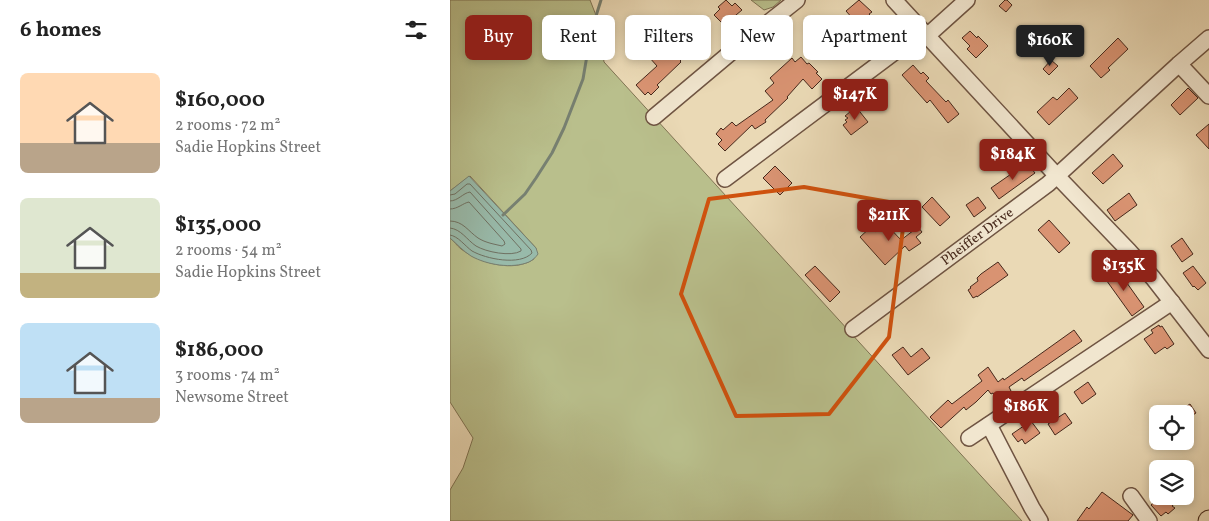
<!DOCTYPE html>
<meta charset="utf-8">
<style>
body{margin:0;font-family:Vollkorn,serif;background:#f2f2f2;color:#222;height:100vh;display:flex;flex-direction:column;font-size:19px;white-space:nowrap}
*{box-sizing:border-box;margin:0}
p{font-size:16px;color:#767676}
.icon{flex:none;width:28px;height:28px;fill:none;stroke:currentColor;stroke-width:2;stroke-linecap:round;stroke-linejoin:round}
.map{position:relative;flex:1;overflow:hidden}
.drawer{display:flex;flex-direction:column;background:#fff;width:450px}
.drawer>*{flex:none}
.top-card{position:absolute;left:15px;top:15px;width:475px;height:45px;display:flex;gap:10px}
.controls{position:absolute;left:699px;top:405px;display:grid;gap:10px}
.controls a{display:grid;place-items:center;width:45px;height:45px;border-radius:8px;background:#fff;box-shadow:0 2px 8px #0003;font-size:25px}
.price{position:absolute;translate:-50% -42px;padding:0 11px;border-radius:5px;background:#8f2418;color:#fff;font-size:16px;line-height:32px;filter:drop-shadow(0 1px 2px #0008)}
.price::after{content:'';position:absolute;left:50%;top:30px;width:15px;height:11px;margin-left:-8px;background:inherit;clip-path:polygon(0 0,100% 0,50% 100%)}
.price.current{background:#222;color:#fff}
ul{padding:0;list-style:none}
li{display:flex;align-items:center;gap:15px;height:125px;padding:0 20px}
li span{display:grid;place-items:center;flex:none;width:140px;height:100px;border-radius:8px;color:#555}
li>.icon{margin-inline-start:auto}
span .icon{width:60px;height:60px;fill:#fffc;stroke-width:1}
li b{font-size:21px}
h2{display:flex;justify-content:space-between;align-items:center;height:60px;padding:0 20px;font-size:21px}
.pill{padding:0 18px;border-radius:8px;background:#fff;box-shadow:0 2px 8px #0003;font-size:18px;line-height:45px}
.pill.current{background:#8f2418;color:#fff}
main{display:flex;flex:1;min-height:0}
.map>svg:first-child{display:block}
.green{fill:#b9bf8c;stroke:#807454}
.water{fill:#98baaa;stroke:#778071}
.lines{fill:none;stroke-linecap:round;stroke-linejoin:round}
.shore{stroke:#6f7162;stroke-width:1}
.stream{stroke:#778071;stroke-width:3}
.building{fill:#d99372;stroke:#46281b}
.minor-casing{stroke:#6f5442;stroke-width:18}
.major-casing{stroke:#46281b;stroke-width:21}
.minor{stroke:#f1e6cf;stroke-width:15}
.major{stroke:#ead9b5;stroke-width:19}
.marked{fill:none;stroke:#d0520e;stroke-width:4;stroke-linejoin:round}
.labels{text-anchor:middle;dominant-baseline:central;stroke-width:4.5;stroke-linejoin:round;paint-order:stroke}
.street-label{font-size:14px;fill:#46281b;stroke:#f1e6cf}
</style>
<main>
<section class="drawer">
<h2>6 homes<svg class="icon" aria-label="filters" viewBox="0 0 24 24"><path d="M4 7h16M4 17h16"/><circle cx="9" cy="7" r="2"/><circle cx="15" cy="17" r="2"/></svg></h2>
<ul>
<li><span style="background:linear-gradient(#ffd9b3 70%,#b9a48a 0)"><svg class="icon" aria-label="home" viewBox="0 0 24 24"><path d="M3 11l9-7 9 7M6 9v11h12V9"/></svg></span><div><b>$160,000</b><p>2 rooms · 72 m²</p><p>Sadie Hopkins Street</p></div></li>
<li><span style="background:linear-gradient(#dfe7d0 75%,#c2b280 0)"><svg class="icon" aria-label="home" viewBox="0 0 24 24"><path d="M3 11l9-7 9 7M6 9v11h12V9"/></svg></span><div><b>$135,000</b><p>2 rooms · 54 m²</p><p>Sadie Hopkins Street</p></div></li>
<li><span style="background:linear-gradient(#bfe0f5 75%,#b9a48a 0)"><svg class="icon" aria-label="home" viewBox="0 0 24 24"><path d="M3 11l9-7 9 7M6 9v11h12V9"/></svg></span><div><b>$186,000</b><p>3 rooms · 74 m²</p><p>Newsome Street</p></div></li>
</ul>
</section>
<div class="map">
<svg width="759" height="521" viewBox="0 0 759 521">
<rect width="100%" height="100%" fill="#ead9b5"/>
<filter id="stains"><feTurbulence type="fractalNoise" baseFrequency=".004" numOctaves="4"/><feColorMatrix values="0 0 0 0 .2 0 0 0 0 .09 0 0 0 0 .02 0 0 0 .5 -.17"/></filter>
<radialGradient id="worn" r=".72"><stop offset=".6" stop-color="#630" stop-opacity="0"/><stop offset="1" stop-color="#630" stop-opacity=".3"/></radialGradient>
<path class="green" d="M0 0H140L149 23 154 62 572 521H0V490L13 468 23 438 0 402V238C4 241 7 246 11 249 30 263 63 273 84 259L86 248 20 176 0 191Z
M301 0H331L323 7 314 10Z"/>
<path class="water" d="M19 176 86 248 88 254C86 257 83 260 79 262 62 269 37 265 21 256 13 251 7 244 0 238V191Z"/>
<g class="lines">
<path class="shore" d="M0 195 5 194 17 184H20L81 250 82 253C70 266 36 259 22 251 15 246 8 236 0 235
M0 201C8 201 13 193 20 192L71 249V251C61 257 36 252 26 246 17 240 11 229 0 228
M0 209C8 209 13 203 19 202L54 241 55 244 52 246C44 244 36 243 28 238 18 231 13 221 0 221"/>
<path class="stream" d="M53 215 75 194 86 178 102 153 114 128 133 79 141 32 151 0"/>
</g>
<path class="building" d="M276 0 282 6 285 3 292 10 274 25 264 15 270 9 268 7Z
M409 0 422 12 419 14 430 26 431 25 440 36 420 51 411 39 416 36 403 21 404 20 396 11Z
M555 0H557L562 5 556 12 549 6Z
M227 24 240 39 251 28 258 35 255 38 258 40 252 46 249 43 243 48 230 61 231 62 207 85 209 87 201 95 198 92 195 95 186 85 207 66 199 57 216 37 214 36Z
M520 31 527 38 528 36 538 46 526 58 517 49 520 46 512 38Z
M668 38 678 49 658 68 660 70 651 78 640 66Z
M351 57 357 64 359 63 368 72 366 73 372 79 362 89 353 79 337 97 338 98 315 120 316 122 305 129 302 125 275 151 268 144 272 140 266 134 271 128 273 130 282 122 286 126 323 100 315 91 324 83 320 78 342 58 345 62Z
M601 60 608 66 599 75 593 69Z
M463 65 471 74 473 72 479 78 476 81 496 102 498 100 509 114 498 123 480 100 477 103 452 75Z
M619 88 628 98 599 125 587 112 603 97 607 100Z
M738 88 748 98 730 115 721 105Z
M406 107 418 122 401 135 393 125 397 122 395 120 398 118 395 116Z
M759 124V149L746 135Z
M663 154 673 166 653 184 642 173Z
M577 163 585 173 549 199 541 188Z
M325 166 342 183 330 195 313 178Z
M679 193 687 205 665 221 657 210Z
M482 197 500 217 490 226 472 207Z
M528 197 536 208 524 217 516 205Z
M599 220 620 243 609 253 588 230Z
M435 223 451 240 468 227 472 232 466 237 471 243 459 251 455 246 435 265 410 237 421 227 425 232Z
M732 238 743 254 732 262 721 246Z
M548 262 558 275 527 297V296L523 298 518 290 521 288 520 287 528 281 527 278 531 274Z
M365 266 390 292 380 302 355 275Z
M743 266 756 283 748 290 744 286 743 287 733 273Z
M667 269 694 307 682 316 654 277Z
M709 325 710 327 712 326 724 344 717 349 715 347 705 354 694 339 703 333 701 330Z
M624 330 632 341 574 381 572 378 559 387 561 391 547 399 543 393 541 394 538 390 526 402 516 410 514 407 491 428 480 417 498 400 502 404 532 381 528 375 538 367 548 382 553 378 554 380Z
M453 347 461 357 472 348 480 358 458 375 442 355Z
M638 382 646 394 632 404 624 392Z
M740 404 746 413 738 418 732 409Z
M615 413 622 423 605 435 598 424Z
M581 421 590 433 575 444 572 439 568 442 562 434Z
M652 492 683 515 678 521H627L637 507 639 509Z
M711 496H733L722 506 725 508 718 514 716 512 711 516 701 505Z"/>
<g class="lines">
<g class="minor-casing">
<g id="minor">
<path d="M444 0 607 176 679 251 703 278 759 350"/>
<path d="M729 64 759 96"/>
<path d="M204 117 285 49 347 0"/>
<path d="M275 179 466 36H477L517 0"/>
<path id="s1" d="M403 329 598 184 729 64 759 38"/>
<path d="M539 425 582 508 590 521"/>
<path d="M519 438 722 302"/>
<path d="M681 496 699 521"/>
</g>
</g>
<g class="major-casing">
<path id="major" d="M758 521 759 520"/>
</g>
<use href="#minor" class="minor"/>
<use href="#major" class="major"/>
</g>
<path class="marked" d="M354 187 456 205 439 337 379 414 286 416 231 294 259 199Z"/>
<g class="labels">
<g class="street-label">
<text stroke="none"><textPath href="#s1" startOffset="155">Pheiffer Drive</textPath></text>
</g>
</g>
<rect width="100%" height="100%" filter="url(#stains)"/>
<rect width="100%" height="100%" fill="url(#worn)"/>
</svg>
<div class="controls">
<a><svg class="icon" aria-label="locate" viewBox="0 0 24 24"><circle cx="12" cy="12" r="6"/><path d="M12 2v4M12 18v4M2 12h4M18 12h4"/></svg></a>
<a><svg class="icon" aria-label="layers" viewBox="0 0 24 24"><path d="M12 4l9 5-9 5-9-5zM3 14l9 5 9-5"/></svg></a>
</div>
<b class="price current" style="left:600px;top:67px">$160K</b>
<b class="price" style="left:405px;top:121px">$147K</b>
<b class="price" style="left:563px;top:181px">$184K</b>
<b class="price" style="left:439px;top:242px">$211K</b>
<b class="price" style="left:674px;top:292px">$135K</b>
<b class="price" style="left:576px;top:433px">$186K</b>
<div class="top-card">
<a class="pill current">Buy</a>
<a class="pill">Rent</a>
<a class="pill">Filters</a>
<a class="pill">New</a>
<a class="pill">Apartment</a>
</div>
</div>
</main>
